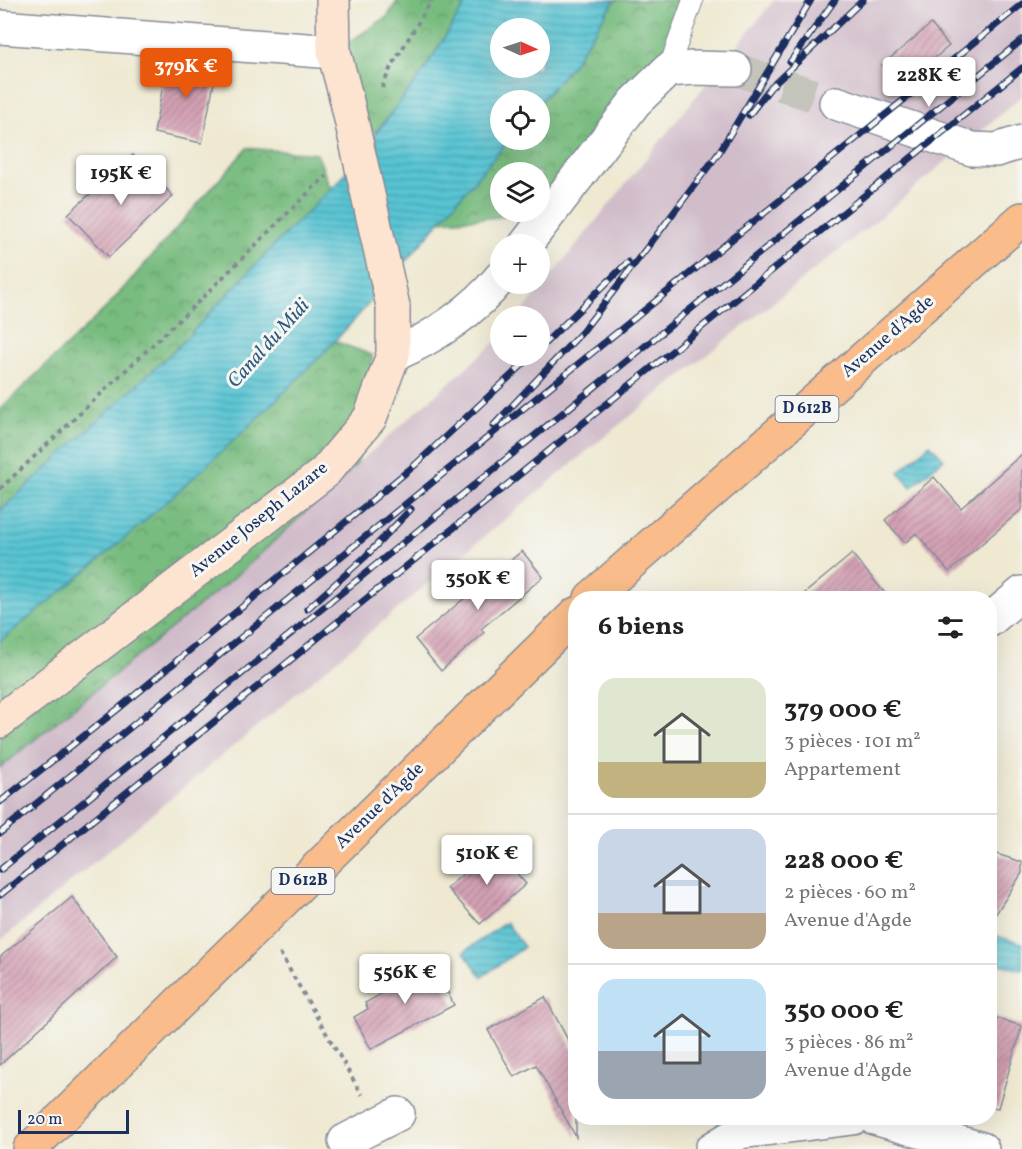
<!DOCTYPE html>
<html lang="fr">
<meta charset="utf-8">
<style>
body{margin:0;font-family:Vollkorn,serif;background:#f2f2f2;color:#222;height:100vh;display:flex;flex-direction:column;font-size:22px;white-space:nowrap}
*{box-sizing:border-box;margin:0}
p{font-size:20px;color:#767676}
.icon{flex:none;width:33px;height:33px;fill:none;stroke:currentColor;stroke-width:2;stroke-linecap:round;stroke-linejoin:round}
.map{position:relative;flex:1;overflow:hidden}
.drawer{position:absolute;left:568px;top:591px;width:429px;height:534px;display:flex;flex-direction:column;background:#fff;border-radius:24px;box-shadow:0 6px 24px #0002}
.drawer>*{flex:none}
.needle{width:39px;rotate:93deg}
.fabs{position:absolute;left:490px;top:18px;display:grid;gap:12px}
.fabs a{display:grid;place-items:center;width:60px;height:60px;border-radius:50%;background:#fff;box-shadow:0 6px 24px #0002;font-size:30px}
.scale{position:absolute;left:18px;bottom:15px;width:111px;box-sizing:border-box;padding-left:6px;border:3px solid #1b2f5e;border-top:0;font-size:16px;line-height:21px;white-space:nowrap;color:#1b2f5e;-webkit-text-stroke:4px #f6f6f2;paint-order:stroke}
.price{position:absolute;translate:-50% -51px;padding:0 14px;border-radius:6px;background:#fff;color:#222;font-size:20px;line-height:39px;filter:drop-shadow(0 2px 3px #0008)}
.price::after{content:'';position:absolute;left:50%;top:36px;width:18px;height:14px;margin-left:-9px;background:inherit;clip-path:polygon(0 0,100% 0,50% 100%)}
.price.active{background:#ea580c;color:#fff}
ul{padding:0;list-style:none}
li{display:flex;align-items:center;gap:18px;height:150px;padding:0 30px}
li+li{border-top:2px solid #e0e0e0}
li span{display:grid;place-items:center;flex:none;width:168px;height:120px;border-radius:18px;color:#555}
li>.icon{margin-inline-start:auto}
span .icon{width:72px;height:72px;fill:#fffc;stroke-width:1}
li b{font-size:26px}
h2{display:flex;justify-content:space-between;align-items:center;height:72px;padding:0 30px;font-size:26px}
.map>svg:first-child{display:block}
.railway{fill:#d1bdca}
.forest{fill:url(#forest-crowns);stroke:#4a766e;stroke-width:1.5;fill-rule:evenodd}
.water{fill:url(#water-rules);stroke:#3a7a98;stroke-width:1.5;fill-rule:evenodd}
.building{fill:url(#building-hatch)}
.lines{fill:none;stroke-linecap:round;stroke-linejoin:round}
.minor-tunnel{stroke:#c5c4bb;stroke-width:33;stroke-dasharray:33 16;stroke-linecap:butt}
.service-casing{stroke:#858c98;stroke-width:22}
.minor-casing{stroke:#858c98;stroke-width:36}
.tertiary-casing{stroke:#858c98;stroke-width:36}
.secondary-casing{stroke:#858c98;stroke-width:36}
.primary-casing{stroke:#858c98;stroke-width:36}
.path{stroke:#858c98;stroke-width:4;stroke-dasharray:4.5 4.5;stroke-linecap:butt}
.service{stroke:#fff;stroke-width:20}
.minor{stroke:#fff;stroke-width:33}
.tertiary{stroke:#fff;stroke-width:33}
.secondary{stroke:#fde4d0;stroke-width:33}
.primary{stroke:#f9bc8a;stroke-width:33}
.rail-casing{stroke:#1b2f5e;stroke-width:7}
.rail{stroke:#f6f6f2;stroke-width:4.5;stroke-dasharray:14;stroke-linecap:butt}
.secondary-bridge-casing{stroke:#858c98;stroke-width:36;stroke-linecap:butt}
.secondary-bridge{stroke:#fde4d0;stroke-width:33}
.labels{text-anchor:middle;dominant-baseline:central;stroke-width:6;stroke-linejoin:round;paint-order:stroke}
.shield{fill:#f6f6f2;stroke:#5d6b8a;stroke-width:1.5}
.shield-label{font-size:16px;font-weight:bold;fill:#1b2f5e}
.street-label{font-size:18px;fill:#1b2f5e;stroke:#f6f6f2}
.water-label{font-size:20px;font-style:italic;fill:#2e5c81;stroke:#f6f6f2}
</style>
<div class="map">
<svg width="1022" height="1149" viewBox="0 0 1022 1149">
<defs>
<pattern id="forest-crowns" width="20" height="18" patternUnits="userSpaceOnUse" patternTransform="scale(1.5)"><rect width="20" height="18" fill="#78bc7f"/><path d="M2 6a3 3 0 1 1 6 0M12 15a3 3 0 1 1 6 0" fill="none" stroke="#62996b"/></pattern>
<pattern id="water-rules" width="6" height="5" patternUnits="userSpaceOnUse" patternTransform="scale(1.5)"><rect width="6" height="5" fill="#59c4d3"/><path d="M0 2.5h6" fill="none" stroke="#49a0ae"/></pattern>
<pattern id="building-hatch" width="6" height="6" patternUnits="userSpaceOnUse" patternTransform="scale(1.5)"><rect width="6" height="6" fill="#d4a0b4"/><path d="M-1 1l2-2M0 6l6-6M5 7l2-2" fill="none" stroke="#ab8396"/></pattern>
</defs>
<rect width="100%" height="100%" fill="#f6f6f2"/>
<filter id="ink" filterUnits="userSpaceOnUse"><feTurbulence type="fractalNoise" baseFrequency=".0167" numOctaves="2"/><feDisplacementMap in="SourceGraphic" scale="12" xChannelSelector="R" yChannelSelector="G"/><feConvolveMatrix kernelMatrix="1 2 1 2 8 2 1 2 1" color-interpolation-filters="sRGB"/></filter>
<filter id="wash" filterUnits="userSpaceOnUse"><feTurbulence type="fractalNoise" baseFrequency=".008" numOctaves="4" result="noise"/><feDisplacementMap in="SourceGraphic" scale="24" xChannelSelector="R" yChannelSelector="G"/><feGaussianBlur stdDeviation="1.35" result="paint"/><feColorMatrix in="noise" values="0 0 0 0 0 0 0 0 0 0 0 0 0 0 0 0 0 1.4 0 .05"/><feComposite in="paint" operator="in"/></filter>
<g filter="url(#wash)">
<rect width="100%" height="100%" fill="#efe9d2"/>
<path class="railway" d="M774 0H1022V96L882 216 599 441 0 941V768L244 569 357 464 501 337V356H540V316H519Z"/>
<path class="forest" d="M398 0H468L423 72 375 133 346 97 334 52 388 16Z
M615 0H693L668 70 550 214 439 221 509 140H540V102L572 65ZM501 172H540V212H501Z
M247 148 317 154 331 189 275 244 179 346 76 443 0 511V409L107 307Z
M334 341 372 355 374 405 357 464 244 569 0 768V641C118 548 227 446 334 341Z"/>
<path class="water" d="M468 0H615L572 65 540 102V100H501V140H509C451 207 395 277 334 342 230 449 117 549 0 641V511L179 346 275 244 340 180 423 72ZM501 28H540V68H501Z
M930 444 944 459 911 487 899 472Z
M506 922 524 947 482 977 464 952Z
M990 934 1022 943V970L990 962Z"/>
<g id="blocks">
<path class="building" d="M931 24 949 46 900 87 882 65Z
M168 58 218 62 202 143 154 133Z
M133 155 173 196 109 257 68 214Z
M1022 454V509L949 572 916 533 905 543 885 520 934 477 961 508Z
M522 551 543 577 481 629 484 633 441 671 415 639Z
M852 554 889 598H799Z
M494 847 526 884 480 924 447 888Z
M990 852 1022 862V873L990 923Z
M72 897 117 957 0 1065V957Z
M430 958 454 1005 371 1049 354 1017 368 1009 365 1003 403 982 399 975Z
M545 997 576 1055V1137L536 1065 514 1077 488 1030Z
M990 1016 1022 1026 998 1108 990 1107Z"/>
</g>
</g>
<g filter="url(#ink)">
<use href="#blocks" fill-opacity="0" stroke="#858c98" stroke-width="1.5"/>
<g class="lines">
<path class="minor-tunnel" d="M735 69 836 103"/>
<g class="service-casing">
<path id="service" d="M668 70 693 0"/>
</g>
<g class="minor-casing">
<path id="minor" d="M836 103 972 149 996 150 1022 142
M526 244 635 102 668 70 694 68 735 69
M393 355C432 339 475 310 501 277
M990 620 1022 593
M874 1118 982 1149
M350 1149 345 1141 398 1114
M712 1149 740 1132 853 1118"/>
</g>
<g class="tertiary-casing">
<path id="tertiary" d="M0 27 334 52"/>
</g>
<g class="secondary-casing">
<path id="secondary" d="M333 0 334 52 346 97
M0 721 324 473 370 418 393 355V306"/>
</g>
<g class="primary-casing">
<path id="primary" d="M591 598 1022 219
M30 1149 576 614"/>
</g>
<path class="path" d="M382 88 390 69 432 0
M0 489 199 301 313 188 327 176
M280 953 362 1095"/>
<use href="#service" class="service"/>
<use href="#minor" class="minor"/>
<use href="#tertiary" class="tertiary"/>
<use href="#secondary" class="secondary"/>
<use href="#primary" class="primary"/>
<g class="rail-casing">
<path id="rail" d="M790 62 835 0
M749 115 770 88 863 0
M662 228 718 154 811 0
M540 348 628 262
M493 426 582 332 666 223
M307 609 365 557 411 509
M0 802 118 709 415 465 532 356
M0 833 1022 4
M0 870 1022 40
M0 895 1022 68"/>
</g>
<use href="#rail" class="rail"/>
<g class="secondary-bridge-casing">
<path id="secondary-bridge" d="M346 97 393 306"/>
</g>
<use href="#secondary-bridge" class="secondary-bridge"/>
</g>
</g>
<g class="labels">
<g class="shield">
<rect x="775.5" y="396" width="63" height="26" rx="4.5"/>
<rect x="271.5" y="868" width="63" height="26" rx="4.5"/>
</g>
<g class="shield-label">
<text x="807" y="409">D 612B</text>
<text x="303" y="881">D 612B</text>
</g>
<g class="street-label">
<text transform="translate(888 337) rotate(-41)">Avenue d'Agde</text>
<text transform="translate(259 520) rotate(-39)">Avenue Joseph Lazare</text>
<text transform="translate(380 806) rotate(-44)">Avenue d'Agde</text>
</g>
<g class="water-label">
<text transform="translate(269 344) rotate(-48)">Canal du Midi</text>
</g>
</g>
</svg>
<div class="fabs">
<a><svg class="needle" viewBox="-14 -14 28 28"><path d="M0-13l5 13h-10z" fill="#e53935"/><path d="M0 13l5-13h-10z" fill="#767676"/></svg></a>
<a><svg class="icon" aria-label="locate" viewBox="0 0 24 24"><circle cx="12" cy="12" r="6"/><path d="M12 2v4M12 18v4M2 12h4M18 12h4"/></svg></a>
<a><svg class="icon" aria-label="layers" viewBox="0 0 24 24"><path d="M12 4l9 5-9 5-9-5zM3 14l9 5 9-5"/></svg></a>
<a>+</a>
<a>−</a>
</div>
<div class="scale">20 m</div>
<b class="price active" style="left:186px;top:99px">379K €</b>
<b class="price" style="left:929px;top:108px">228K €</b>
<b class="price" style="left:121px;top:206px">195K €</b>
<b class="price" style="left:478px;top:611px">350K €</b>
<b class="price" style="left:487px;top:886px">510K €</b>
<b class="price" style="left:405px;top:1005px">556K €</b>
<section class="drawer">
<h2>6 biens<svg class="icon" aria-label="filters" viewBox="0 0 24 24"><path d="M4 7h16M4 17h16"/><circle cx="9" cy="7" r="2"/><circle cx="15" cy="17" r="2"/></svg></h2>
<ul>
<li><span style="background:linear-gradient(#dfe7d0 70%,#c2b280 0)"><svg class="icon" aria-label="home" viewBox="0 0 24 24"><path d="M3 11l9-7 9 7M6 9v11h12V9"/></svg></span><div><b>379 000 €</b><p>3 pièces · 101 m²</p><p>Appartement</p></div></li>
<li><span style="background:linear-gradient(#c9d6e8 70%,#b9a48a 0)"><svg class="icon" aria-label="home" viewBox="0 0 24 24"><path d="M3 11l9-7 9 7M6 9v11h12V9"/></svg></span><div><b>228 000 €</b><p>2 pièces · 60 m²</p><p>Avenue d'Agde</p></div></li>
<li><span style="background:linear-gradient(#bfe0f5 60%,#9aa5b1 0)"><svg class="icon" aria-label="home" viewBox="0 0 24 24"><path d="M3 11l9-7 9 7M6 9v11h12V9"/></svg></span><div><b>350 000 €</b><p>3 pièces · 86 m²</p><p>Avenue d'Agde</p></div></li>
</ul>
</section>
</div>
